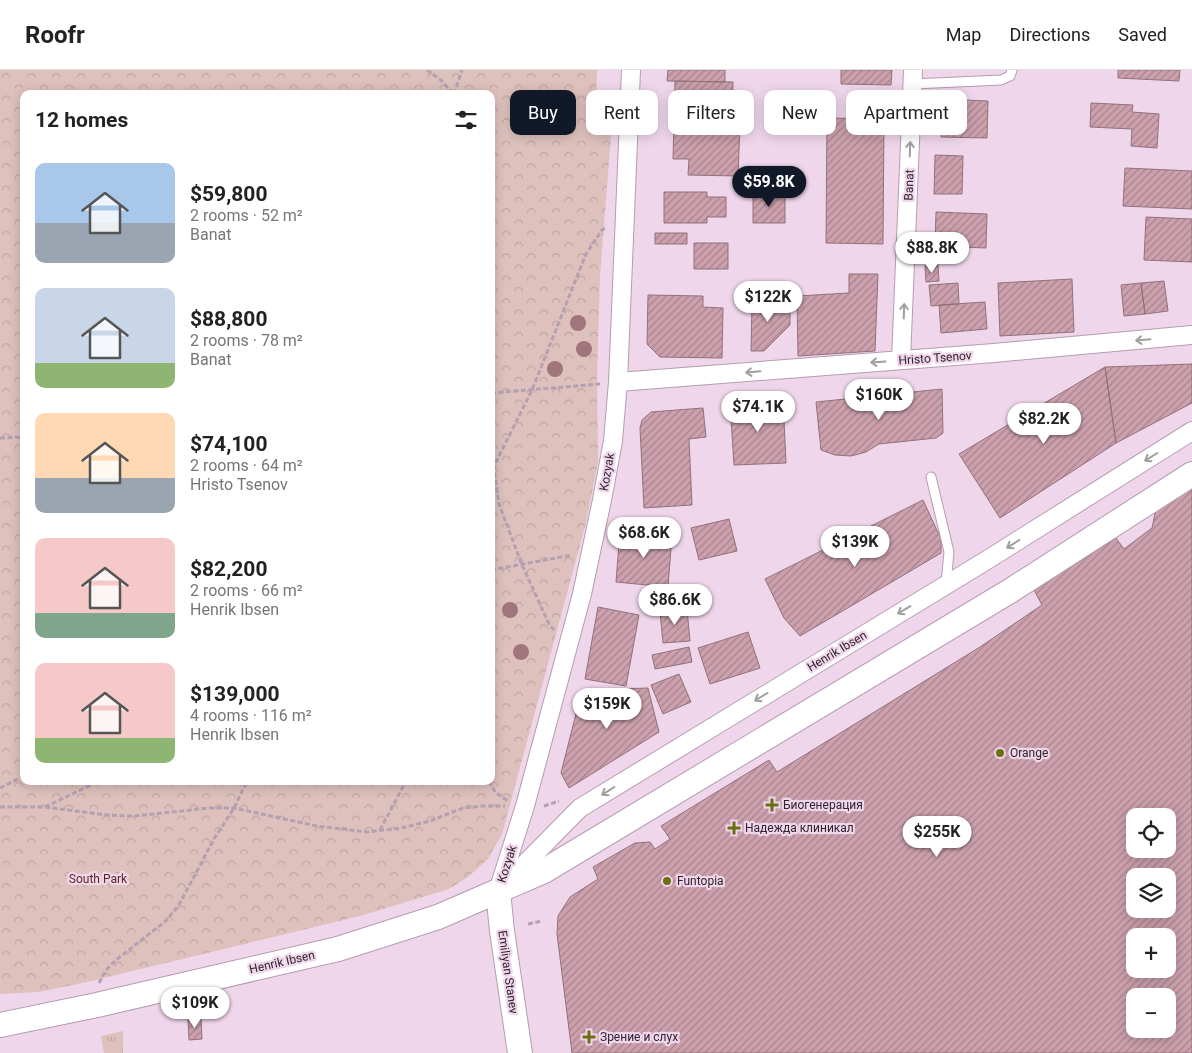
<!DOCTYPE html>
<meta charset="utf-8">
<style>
body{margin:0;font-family:Roboto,sans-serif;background:#f2f2f2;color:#222;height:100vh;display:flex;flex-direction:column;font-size:19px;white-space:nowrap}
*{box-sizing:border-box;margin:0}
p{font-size:16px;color:#767676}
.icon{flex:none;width:28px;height:28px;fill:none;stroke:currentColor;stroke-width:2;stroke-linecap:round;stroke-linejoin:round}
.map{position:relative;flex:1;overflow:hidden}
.sheet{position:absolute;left:20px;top:20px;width:475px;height:695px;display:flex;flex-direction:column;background:#fff;border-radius:10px;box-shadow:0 2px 12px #0003}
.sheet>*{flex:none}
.hud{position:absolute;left:510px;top:20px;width:475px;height:45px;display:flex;gap:10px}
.fabs{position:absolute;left:1126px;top:738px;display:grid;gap:10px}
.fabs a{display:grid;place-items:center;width:50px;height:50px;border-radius:10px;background:#fff;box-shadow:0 2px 12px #0003;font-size:25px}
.price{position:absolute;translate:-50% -42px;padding:0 11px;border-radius:18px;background:#fff;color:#222;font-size:16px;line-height:32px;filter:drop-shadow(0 1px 2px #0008)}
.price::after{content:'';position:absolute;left:50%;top:30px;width:15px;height:11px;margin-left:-8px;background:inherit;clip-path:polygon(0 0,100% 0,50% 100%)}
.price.active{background:#111827;color:#fff}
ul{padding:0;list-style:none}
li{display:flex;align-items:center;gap:15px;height:125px;padding:0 15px}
li span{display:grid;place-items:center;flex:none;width:140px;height:100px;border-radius:10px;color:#555}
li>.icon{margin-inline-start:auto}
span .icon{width:60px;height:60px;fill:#fffc;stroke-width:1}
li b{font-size:21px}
h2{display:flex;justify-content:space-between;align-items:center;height:60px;padding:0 15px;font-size:21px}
.chip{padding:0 18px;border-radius:10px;background:#fff;box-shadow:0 2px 12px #0003;font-size:18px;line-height:45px}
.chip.active{background:#111827;color:#fff}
header{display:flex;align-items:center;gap:30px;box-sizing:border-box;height:70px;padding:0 25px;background:#fff;border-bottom:1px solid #e0e0e0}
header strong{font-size:24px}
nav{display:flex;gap:28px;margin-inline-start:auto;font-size:18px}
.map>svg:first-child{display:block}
.grass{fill:url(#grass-tufts)}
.park{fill:url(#park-crowns);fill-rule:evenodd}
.building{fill:url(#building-hatch);stroke:#91717a;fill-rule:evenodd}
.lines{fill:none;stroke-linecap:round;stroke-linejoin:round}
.lane-casing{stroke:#b59cb1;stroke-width:11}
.street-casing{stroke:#b59cb1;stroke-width:20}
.secondary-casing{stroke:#b59cb1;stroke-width:26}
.path{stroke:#b5a0b1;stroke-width:3;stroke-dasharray:5 2.5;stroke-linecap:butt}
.lane{stroke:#fff;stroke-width:9}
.street{stroke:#fff;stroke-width:18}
.secondary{stroke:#fff;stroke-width:24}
.tree{fill:#a0767c}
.oneway{stroke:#a19da0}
.poi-dot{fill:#6b6e12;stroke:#f0d6eb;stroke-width:2}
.labels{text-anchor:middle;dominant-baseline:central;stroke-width:4.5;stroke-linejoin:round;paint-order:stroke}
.street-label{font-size:12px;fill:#2f252d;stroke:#f0d6eb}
.poi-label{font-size:12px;fill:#2f252d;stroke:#f0d6eb;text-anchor:start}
.park-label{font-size:12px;fill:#5f2822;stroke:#f0d6eb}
</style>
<header>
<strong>Roofr</strong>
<nav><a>Map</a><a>Directions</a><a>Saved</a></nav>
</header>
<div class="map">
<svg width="1192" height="983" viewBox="0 0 1192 983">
<defs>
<pattern id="grass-tufts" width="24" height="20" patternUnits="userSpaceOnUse" patternTransform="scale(1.25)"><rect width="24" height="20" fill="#dec1bd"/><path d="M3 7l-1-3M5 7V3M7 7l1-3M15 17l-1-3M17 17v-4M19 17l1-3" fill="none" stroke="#bfa6a3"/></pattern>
<pattern id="park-crowns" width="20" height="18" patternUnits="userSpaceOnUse" patternTransform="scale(1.25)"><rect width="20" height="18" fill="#dec1bd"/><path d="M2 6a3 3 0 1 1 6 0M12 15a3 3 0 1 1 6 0" fill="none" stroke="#bfa6a3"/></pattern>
<pattern id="building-hatch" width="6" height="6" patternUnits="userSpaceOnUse" patternTransform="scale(1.25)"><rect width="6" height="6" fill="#cca1ad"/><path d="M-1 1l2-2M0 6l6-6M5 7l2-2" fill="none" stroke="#a6838d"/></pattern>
</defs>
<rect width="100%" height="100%" fill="#f0d6eb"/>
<path class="grass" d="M123 961V983H104L101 966Z"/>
<path class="park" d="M0 0H597L596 30 613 42 600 205 597 308 598 392 586 453 502 764 488 789 468 807 449 819 360 846 87 912 39 922 0 924ZM24 24H491V711H24Z"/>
<path class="building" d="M668 0H725V12L667 11Z
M841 0H892L891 15 841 14Z
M1118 0H1180L1179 11 1118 8Z
M675 11 733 12 732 54H740L738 106 688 105 689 89H673Z
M942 29 988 31 987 68 941 67Z
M1091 33 1133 35 1132 42 1159 44 1157 78 1131 76 1132 59 1090 57Z
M827 48 884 49 883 174 826 173Z
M935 85 963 86 962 124H934Z
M1125 98 1192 101V139L1123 136Z
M664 122H707V127H726V147H707V153H664Z
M753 124H785V153H753Z
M936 142 987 144 986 178 935 176Z
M1146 147 1192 149V192L1144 190Z
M655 163H687V174H655Z
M694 173H728V199H694Z
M938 195 939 211 926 212 925 196Z
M849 204H878L875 281 798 286 797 226 849 223Z
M1072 209 1074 262 1000 266 998 213Z
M1164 211 1168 241 1145 244 1141 213Z
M958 213 959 234 931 236 929 215Z
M1141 213 1145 244 1124 246 1121 215Z
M648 225 703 226V237L723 238 722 288 660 287 647 274Z
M752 232H790V255L764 281H751Z
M985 232 987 259 941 263 939 235Z
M1192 294V333L1116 373 1105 297Z
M1105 297 1116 373 1000 448 959 384Z
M942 319 943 363 936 368 879 374 866 382 851 386 835 385 821 380 816 332Z
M783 330 786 393 734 395 730 333Z
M703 338 706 367 689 369 692 435 644 438 640 358 642 350 651 342Z
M1192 417V983H572L557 864 558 846 570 827 598 809 593 797 635 773 650 772 655 779 670 769 661 756 769 690 777 702 980 577 1042 535 1034 520 1116 468 1124 479 1152 458 1156 439ZM1135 746H1168V779H1135ZM1135 806H1168V839H1135ZM1135 866H1168V899H1135ZM1135 926H1168V959H1135Z
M923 430 941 469V483L800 566 784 548 765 509Z
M729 449 737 481 699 490 691 458Z
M620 461 672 465 668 517 616 512Z
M598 537 639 545 626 616 585 609Z
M687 539 690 571 663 573 660 542Z
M748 562 760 598 710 614 698 578Z
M689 577 692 592 655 599 652 585Z
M679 604 691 632 663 644 651 615Z
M648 618 659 662 569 718 561 703 582 620Z
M201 947 202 969 189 970 188 948Z"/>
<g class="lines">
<g class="lane-casing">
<path id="lane" d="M913 14 1001 10 1010 6 1012 0
M931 407 949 482 946 514"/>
</g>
<g class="street-casing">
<path id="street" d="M901 290 913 0
M618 312 994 283 1192 265
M504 815 580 738 987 490 1192 361
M498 821 525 736 582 524 602 430 613 371 618 312 631 0"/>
</g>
<g class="secondary-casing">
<path id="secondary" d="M498 821 502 861 520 983
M0 955 97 935 338 879 438 847 544 801 1010 521 1192 404"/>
</g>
<path class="path" d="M427 0 442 11 453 24
M454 24 462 0
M491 323 600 314
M0 368 24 367
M491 396 494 400 499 434 522 495 549 554 554 560
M491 407 497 390 532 320 586 184 602 160 607 157
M491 500 572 485
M489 711 495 722 508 731
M0 718 24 706
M544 736 559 731
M0 737H45L99 711
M45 737 106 745 135 746 209 738H234L317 756 367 762 401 758 430 751 463 738 483 736H505
M380 760 406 711
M528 854 542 851
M99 913 106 900 116 890 167 850 180 833 214 769 234 738 247 711"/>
<use href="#lane" class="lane"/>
<use href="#street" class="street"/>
<use href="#secondary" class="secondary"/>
</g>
<g class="tree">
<circle cx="578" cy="253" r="8"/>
<circle cx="584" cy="279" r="8"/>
<circle cx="555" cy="299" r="8"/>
<circle cx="510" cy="540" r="8"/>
<circle cx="521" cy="582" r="8"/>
</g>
<defs><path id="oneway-shaft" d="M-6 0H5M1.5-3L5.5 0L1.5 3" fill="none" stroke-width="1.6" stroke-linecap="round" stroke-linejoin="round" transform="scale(1.25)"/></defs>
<g class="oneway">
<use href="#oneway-shaft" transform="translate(910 79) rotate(-88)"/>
<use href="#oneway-shaft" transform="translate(904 241) rotate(-88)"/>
<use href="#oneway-shaft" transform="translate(1143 270) rotate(175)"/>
<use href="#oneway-shaft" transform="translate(878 292) rotate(176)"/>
<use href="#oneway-shaft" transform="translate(753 302) rotate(175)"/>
<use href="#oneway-shaft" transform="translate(1151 387) rotate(148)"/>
<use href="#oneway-shaft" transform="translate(1013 474) rotate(148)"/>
<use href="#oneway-shaft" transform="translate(904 540) rotate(149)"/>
<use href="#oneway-shaft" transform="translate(761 627) rotate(149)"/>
<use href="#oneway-shaft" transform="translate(608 721) rotate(148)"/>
</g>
<g class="poi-dot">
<circle cx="1000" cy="683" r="5"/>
<path d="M769.5 727.5h5v5h5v5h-5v5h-5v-5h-5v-5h5z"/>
<path d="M731.5 750.5h5v5h5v5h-5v5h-5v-5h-5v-5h5z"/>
<circle cx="667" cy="811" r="5"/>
<path d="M586.5 959.5h5v5h5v5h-5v5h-5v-5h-5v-5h5z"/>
</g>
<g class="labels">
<g class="street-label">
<text transform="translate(909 115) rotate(-88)">Banat</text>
<text transform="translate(935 288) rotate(-4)">Hristo Tsenov</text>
<text transform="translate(607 402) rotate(-80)">Kozyak</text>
<text transform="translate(837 581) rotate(-31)">Henrik Ibsen</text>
<text transform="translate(507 794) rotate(-72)">Kozyak</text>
<text transform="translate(282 892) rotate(-13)">Henrik Ibsen</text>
<text transform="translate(508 902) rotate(82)">Emiliyan Stanev</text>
</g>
<g class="poi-label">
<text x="1010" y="683">Orange</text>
<text x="783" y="735">Биогенерация</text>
<text x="745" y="758">Надежда клиникал</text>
<text x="677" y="811">Funtopia</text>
<text x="600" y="967">Зрение и слух</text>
</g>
<g class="park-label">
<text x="98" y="809">South Park</text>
</g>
</g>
</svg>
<div class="fabs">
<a><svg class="icon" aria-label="locate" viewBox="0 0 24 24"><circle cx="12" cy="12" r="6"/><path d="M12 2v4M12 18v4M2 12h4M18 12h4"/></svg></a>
<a><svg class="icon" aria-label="layers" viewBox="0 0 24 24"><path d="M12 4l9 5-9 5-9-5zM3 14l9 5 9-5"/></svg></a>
<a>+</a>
<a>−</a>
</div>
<b class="price active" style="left:769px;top:138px">$59.8K</b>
<b class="price" style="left:932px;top:204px">$88.8K</b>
<b class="price" style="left:768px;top:253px">$122K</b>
<b class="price" style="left:879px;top:351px">$160K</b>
<b class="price" style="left:758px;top:363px">$74.1K</b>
<b class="price" style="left:1044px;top:375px">$82.2K</b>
<b class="price" style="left:644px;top:489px">$68.6K</b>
<b class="price" style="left:855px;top:498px">$139K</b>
<b class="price" style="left:675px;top:556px">$86.6K</b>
<b class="price" style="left:607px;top:660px">$159K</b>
<b class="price" style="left:937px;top:788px">$255K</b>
<b class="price" style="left:195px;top:959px">$109K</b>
<div class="hud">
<a class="chip active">Buy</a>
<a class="chip">Rent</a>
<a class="chip">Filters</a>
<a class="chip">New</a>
<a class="chip">Apartment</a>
</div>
<section class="sheet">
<h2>12 homes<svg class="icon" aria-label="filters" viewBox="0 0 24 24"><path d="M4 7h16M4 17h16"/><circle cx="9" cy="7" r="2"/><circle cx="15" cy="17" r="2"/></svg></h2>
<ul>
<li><span style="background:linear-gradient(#a9c7e8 60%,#9aa5b1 0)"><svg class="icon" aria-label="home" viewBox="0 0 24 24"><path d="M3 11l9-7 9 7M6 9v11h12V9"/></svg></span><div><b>$59,800</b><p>2 rooms · 52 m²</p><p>Banat</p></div></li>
<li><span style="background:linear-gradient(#c9d6e8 75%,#8fb573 0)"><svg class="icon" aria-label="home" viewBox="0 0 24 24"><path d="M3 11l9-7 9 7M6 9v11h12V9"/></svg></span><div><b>$88,800</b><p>2 rooms · 78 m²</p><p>Banat</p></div></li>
<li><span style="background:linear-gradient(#ffd9b3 65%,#9aa5b1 0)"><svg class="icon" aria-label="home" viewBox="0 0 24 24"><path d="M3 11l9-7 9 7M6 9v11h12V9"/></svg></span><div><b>$74,100</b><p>2 rooms · 64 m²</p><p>Hristo Tsenov</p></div></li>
<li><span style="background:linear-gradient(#f6c9c9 75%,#7fa58c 0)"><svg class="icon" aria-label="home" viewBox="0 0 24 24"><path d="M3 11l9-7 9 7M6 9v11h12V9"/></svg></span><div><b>$82,200</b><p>2 rooms · 66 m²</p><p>Henrik Ibsen</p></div></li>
<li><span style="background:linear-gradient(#f6c9c9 75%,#8fb573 0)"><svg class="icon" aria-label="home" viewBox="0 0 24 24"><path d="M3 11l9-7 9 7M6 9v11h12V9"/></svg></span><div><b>$139,000</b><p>4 rooms · 116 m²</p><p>Henrik Ibsen</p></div></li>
</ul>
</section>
</div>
